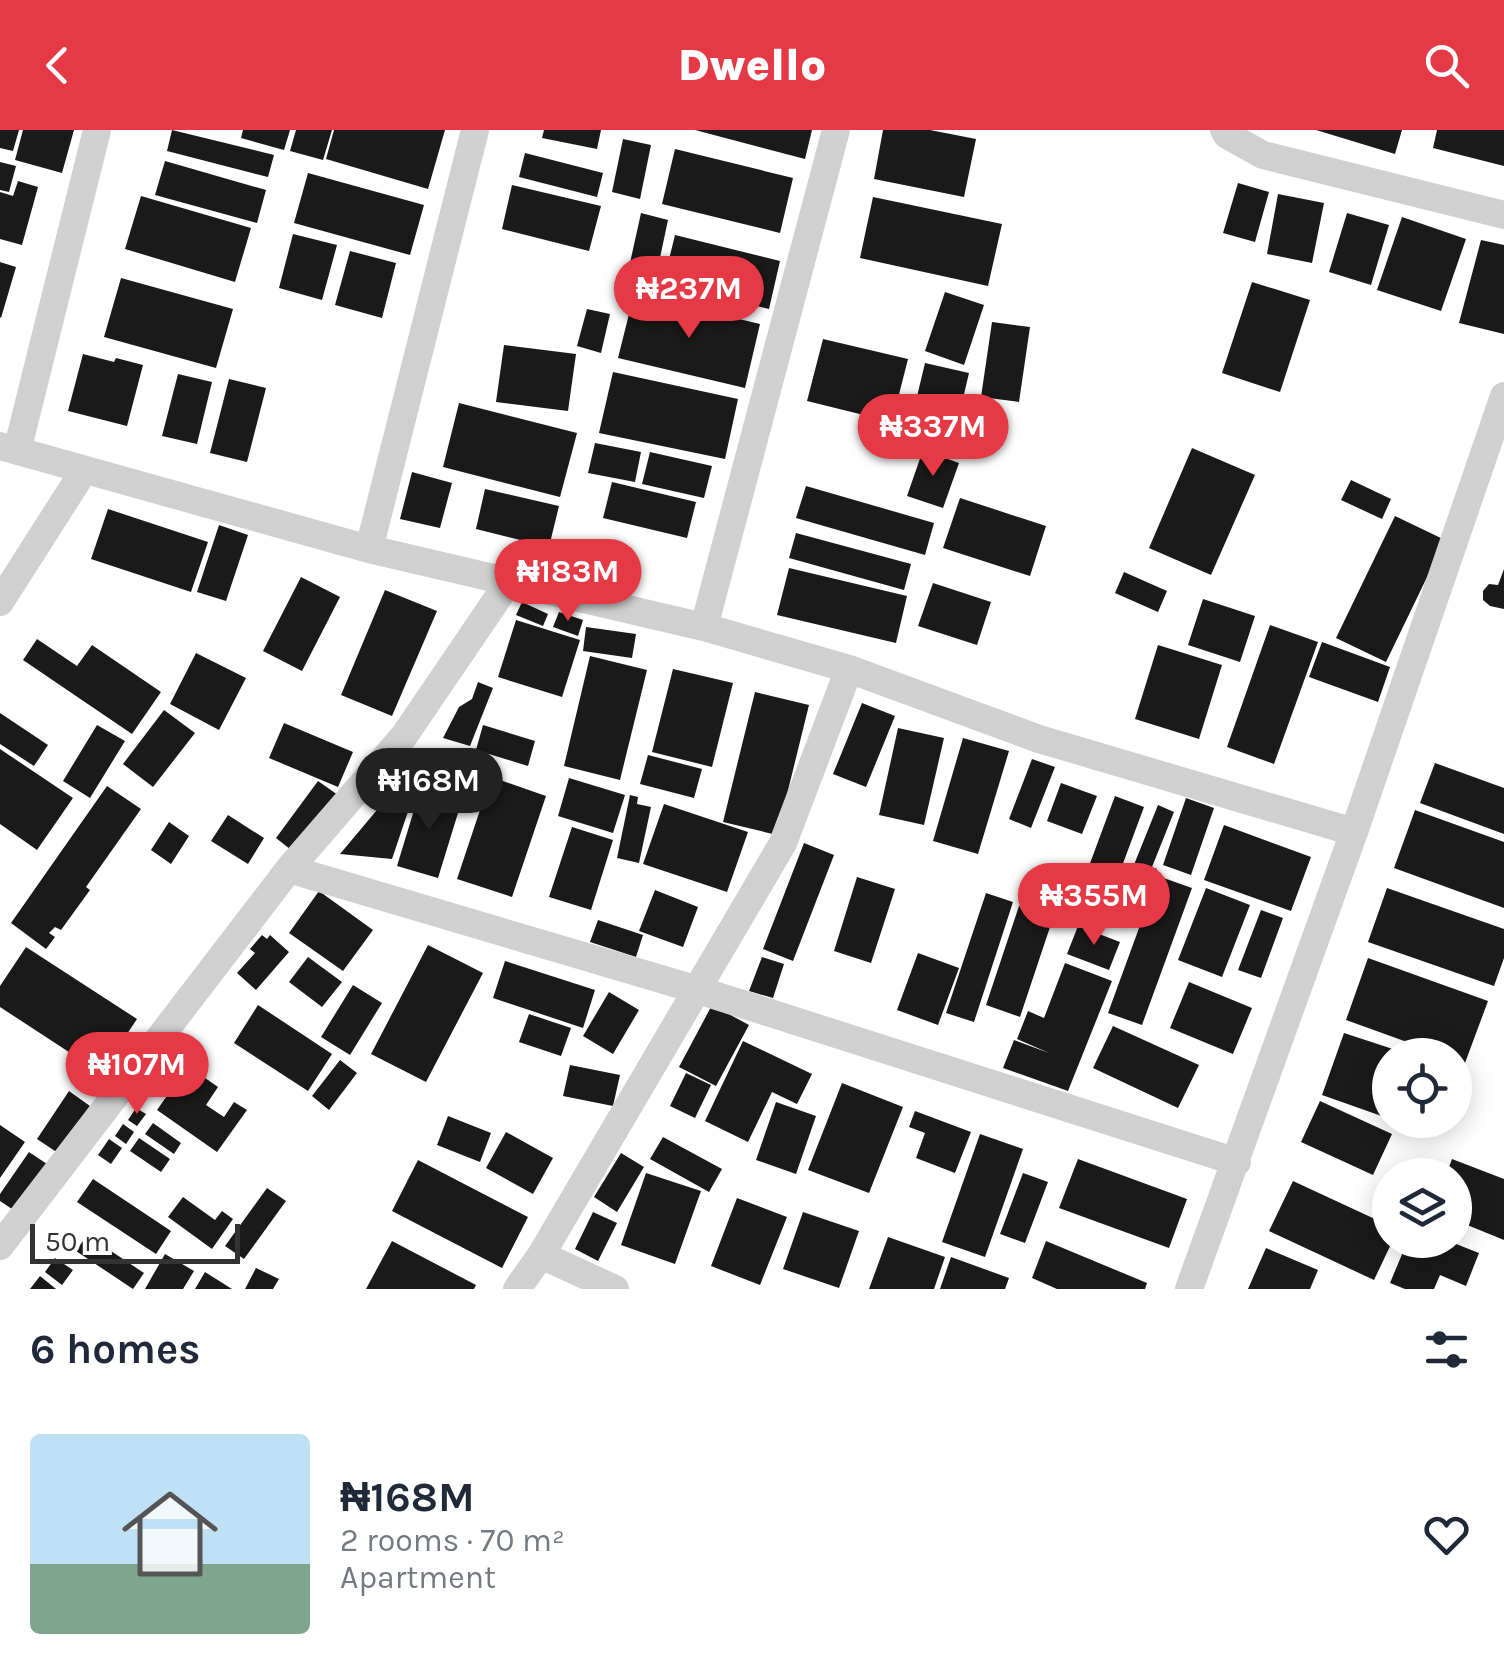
<!DOCTYPE html>
<meta charset="utf-8">
<style>
body{margin:0;font-family:Karla,sans-serif;background:#f2f2f3;color:#1f2937;height:100vh;display:flex;flex-direction:column;font-size:38px;white-space:nowrap}
*{box-sizing:border-box;margin:0}
p{font-size:32px;color:#747a83}
.icon{flex:none;width:55px;height:55px;fill:none;stroke:currentColor;stroke-width:2;stroke-linecap:round;stroke-linejoin:round}
.map{position:relative;height:1159px;overflow:hidden}
.sheet{display:flex;flex-direction:column;background:#fff;flex:1}
.sheet>*{flex:none}
.controls{position:absolute;left:1372px;top:908px;display:grid;gap:20px}
.controls a{display:grid;place-items:center;width:100px;height:100px;border-radius:50%;background:#fff;box-shadow:0 5px 25px #0003;font-size:50px}
.scale{position:absolute;left:30px;bottom:25px;width:210px;box-sizing:border-box;padding-left:10px;border:5px solid #333;border-top:0;font-size:28px;line-height:35px;white-space:nowrap;color:#333;-webkit-text-stroke:8px #fff;paint-order:stroke}
.price{position:absolute;translate:-50% -85px;padding:0 22px;border-radius:35px;background:#e63946;color:#fff;font-size:32px;line-height:65px;filter:drop-shadow(0 2px 5px #0008)}
.price::after{content:'';position:absolute;left:50%;top:60px;width:30px;height:22px;margin-left:-15px;background:inherit;clip-path:polygon(0 0,100% 0,50% 100%)}
.price.selected{background:#222;color:#fff}
ul{padding:0;list-style:none}
li{display:flex;align-items:center;gap:30px;height:250px;padding:0 30px}
li span{display:grid;place-items:center;flex:none;width:280px;height:200px;border-radius:10px;color:#555}
li>.icon{margin-inline-start:auto}
span .icon{width:120px;height:120px;fill:#fffc;stroke-width:1}
li b{font-size:42px}
h2{display:flex;justify-content:space-between;align-items:center;height:120px;padding:0 30px;font-size:42px}
header{display:flex;justify-content:space-between;align-items:center;height:130px;padding:0 30px;background:#e63946;color:#fff;font-size:45px;font-weight:800}
.map>svg:first-child{display:block}
.building{fill:#1a1a1a}
.lines{fill:none;stroke-linecap:round;stroke-linejoin:round}
.street{stroke:#d0d0d0;stroke-width:28}
</style>
<header><svg class="icon" aria-label="back" viewBox="0 0 24 24"><path d="M15 5l-7 7 7 7"/></svg>Dwello<svg class="icon" aria-label="search" viewBox="0 0 24 24"><circle cx="10" cy="10" r="6"/><path d="M15 15l6 6"/></svg></header>
<div class="map">
<svg width="1504" height="1159" viewBox="0 0 1504 1159">
<rect width="100%" height="100%" fill="#fff"/>
<path class="building" d="M0 0H19L13 21 0 18Z
M23 0H74L62 43 15 30Z
M172 0 274 25 268 47 167 21Z
M243 0H290L284 20 241 8Z
M296 0H332L323 30 290 21Z
M334 0H445L428 59 326 29Z
M544 0H601L597 19 542 8Z
M695 0H812L805 29Z
M883 0H930L976 9 964 67 874 49Z
M1316 0H1402L1395 24Z
M1437 0H1504V36L1433 18Z
M623 9 651 15 640 69 612 62Z
M675 19 793 48 780 103 662 74Z
M525 23 603 43 597 67 519 47Z
M165 31 266 60 257 93 155 65Z
M0 32 16 36 9 62 0 60Z
M308 43 424 75 410 125 294 93Z
M18 51 38 57 22 115 0 109V62L13 66Z
M1238 53 1269 62 1255 112 1223 103Z
M512 55 601 76 589 121 502 99Z
M1278 64 1324 73 1312 133 1267 124Z
M141 66 251 98 235 152 125 119Z
M873 67 1002 94 988 156 860 128Z
M641 83 668 90 654 156 626 151Z
M1347 83 1389 95 1371 155 1329 142Z
M1402 87 1466 109 1441 181 1377 160Z
M293 104 337 115 322 170 279 158Z
M675 105 780 131 769 179 663 154Z
M1481 110 1504 115V204L1459 193Z
M350 121 396 133 382 188 335 175Z
M0 132 16 137 1 188 0 187Z
M121 148 233 179 216 238 104 207Z
M1252 152 1310 170 1280 262 1222 243Z
M945 162 984 175 964 235 925 221Z
M634 164 760 194 745 258 618 228Z
M587 179 610 184 601 223 577 216Z
M992 192 1030 197 1019 272 981 267Z
M823 209 908 229 892 292 807 271Z
M504 215 576 224 568 281 496 272Z
M83 224 114 232 116 228 143 235 127 296 68 281Z
M925 233 969 243 953 311 909 300Z
M613 242 738 269 725 329 599 303Z
M178 244 212 252 197 314 162 306Z
M229 249 266 258 247 332 210 323Z
M459 273 577 303 560 367 443 337Z
M595 313 641 322 635 352 588 343Z
M1192 318 1255 345 1211 445 1149 418Z
M923 320 959 333 943 378 907 366Z
M650 322 712 336 704 368 642 354Z
M412 342 452 353 440 398 400 389Z
M1351 350 1391 369 1382 389 1341 370Z
M612 352 696 372 687 408 603 388Z
M806 356 934 393 925 425 796 388Z
M485 359 559 376 549 417 476 399Z
M960 368 1046 396 1030 446 943 418Z
M108 379 208 412 191 462 91 429Z
M1395 386 1445 410 1386 532 1336 508Z
M219 395 248 405 226 471 197 462Z
M796 403 911 434 904 460 789 428Z
M789 438 907 466 896 513 777 485Z
M1504 439V479L1490 476 1483 470V461L1489 454 1498 455Z
M1124 442 1167 461 1158 482 1115 463Z
M301 447 340 467 302 541 263 521Z
M933 453 991 472 977 515 918 496Z
M385 460 437 481 392 586 341 565Z
M1203 469 1255 486 1240 532 1188 515Z
M522 472 548 484 543 496 516 485Z
M559 482 583 490 578 506 553 497Z
M516 490 580 510 562 567 498 547Z
M1270 495 1318 512 1274 634 1227 617Z
M586 497 636 504 632 528 583 521Z
M37 509 77 536 92 515 161 562 132 604 23 530Z
M1322 512 1390 537 1378 572 1309 547Z
M1158 515 1222 535 1199 609 1135 589Z
M196 523 246 548 219 600 170 574Z
M590 526 647 540 620 650 564 636Z
M673 539 733 553 712 637 652 622Z
M478 552 493 558 470 616 443 608 459 577 472 569Z
M755 562 809 575 777 705 723 692Z
M862 573 895 586 866 657 833 644Z
M164 580 195 603 153 657 123 634Z
M0 583 48 615 34 636 0 614Z
M284 593 353 622 338 657 269 628Z
M97 595 125 611 90 668 63 651Z
M483 595 535 611 528 636 476 620Z
M898 598 944 608 924 695 879 685Z
M963 608 1009 621 978 724 933 711Z
M0 619 73 668 37 720 0 694Z
M648 625 702 639 694 668 640 654Z
M1032 629 1055 637 1031 698 1009 689Z
M1435 633 1504 658V704L1420 673Z
M413 637 421 643 392 729 340 724Z
M491 647 546 666 512 767 457 749Z
M569 648 625 665 613 703 558 686Z
M318 651 338 665 295 723 276 708Z
M1061 653 1097 666 1082 704 1047 691Z
M107 656 141 679 86 757 90 760 61 800 55 797 49 803 55 807 46 819 11 793Z
M421 657 462 670 438 748 397 736Z
M630 665 638 667 637 674 651 677 639 733 617 728Z
M1115 666 1144 677 1115 755 1086 744Z
M1186 668 1214 678 1191 745 1163 735Z
M664 674 748 702 727 762 643 734Z
M1158 675 1174 682 1152 737 1157 739 1144 769 1123 762Z
M1415 680 1504 712V778L1394 738Z
M228 685 264 708 248 734 211 711Z
M169 692 189 706 171 734 151 720Z
M1224 695 1311 727 1291 781 1204 750Z
M572 697 613 710 591 780 549 767Z
M804 713 834 725 793 831 763 819Z
M1158 746 1192 758 1142 895 1108 883Z
M857 747 895 759 871 833 834 821Z
M1206 758 1250 775 1222 847 1178 830Z
M1387 758 1504 799V828L1494 856 1368 812Z
M655 760 698 777 683 817 639 801Z
M319 761 373 800 343 841 289 803Z
M986 763 1013 772 974 892 946 883Z
M1019 776 1053 788 1020 887 986 875Z
M1261 780 1283 788 1261 848 1238 840Z
M598 790 643 805 636 827 590 812Z
M1078 796 1120 812 1109 840 1067 824Z
M262 805 267 809 270 805 289 822 256 860 237 843 255 823 250 819Z
M428 815 483 843 426 952 371 924Z
M26 817 137 889 101 943 0 877V856Z
M918 823 959 838 938 895 897 880Z
M308 827 342 852 322 877 289 852Z
M762 827 784 834 773 868 749 861Z
M1368 828 1488 871 1465 933 1455 929V925H1443L1346 890Z
M505 831 595 860 583 898 493 868Z
M1065 833 1112 851 1068 961 1003 938 1014 910 1049 923 1017 909 1028 881 1044 888Z
M1189 852 1252 878 1233 924 1170 898Z
M353 855 382 873 350 925 321 907Z
M609 862 639 880 613 924 583 906Z
M258 875 332 924 308 961 234 913Z
M712 875 749 895 716 956 679 937Z
M529 884 571 898 561 926 519 912Z
M1113 896 1199 935 1178 978 1093 938Z
M1344 903 1408 924 1390 925V989L1322 965Z
M743 911 812 944 797 974 772 962 748 1012 705 991Z
M340 930 357 943 329 980 312 966Z
M570 935 620 945 613 976 563 966Z
M188 936 218 957 206 975 224 987 234 972 247 980 217 1022 157 980Z
M686 943 711 955 695 988 670 976Z
M842 953 903 977 869 1063 808 1040Z
M69 961 90 976 58 1023 37 1009Z
M1320 971 1392 1004 1373 1045 1301 1012Z
M776 972 816 986 796 1044 756 1030Z
M136 978 146 984 137 996 128 990Z
M915 981 971 1002 955 1043 916 1028 925 1003 909 997Z
M448 986 491 1003 480 1032 437 1015Z
M153 993 181 1013 174 1024 145 1004Z
M123 994 134 1002 126 1014 115 1006Z
M0 995 25 1012 0 1048Z
M506 1002 553 1028 533 1064 486 1038Z
M980 1004 1023 1019 985 1127 942 1112Z
M663 1007 722 1039 709 1062 650 1029Z
M139 1008 170 1029 161 1042 130 1021Z
M109 1009 122 1018 111 1034 98 1025Z
M29 1022 47 1034 15 1081 0 1071V1064Z
M621 1023 644 1037 617 1082 594 1067Z
M1078 1029 1187 1069 1169 1118 1059 1078Z
M1452 1029 1504 1049V1110L1455 1090V1045H1446Z
M418 1030 528 1087 502 1138 392 1081Z
M646 1043 701 1061 675 1134 621 1115Z
M1023 1043 1048 1052 1025 1113 1000 1104Z
M93 1049 171 1101 156 1124 77 1072Z
M1293 1051 1390 1096V1110H1393L1374 1150 1269 1101Z
M267 1058 286 1071 244 1129 225 1116Z
M183 1067 215 1090 222 1081 233 1089 212 1119 168 1087Z
M737 1068 787 1087 760 1155 711 1136Z
M593 1082 617 1093 598 1131 575 1119Z
M803 1082 859 1101 839 1158 783 1139Z
M87 1105 144 1143 133 1159 76 1121Z
M888 1107 945 1127 934 1159H869Z
M1408 1110H1446L1479 1123 1466 1156 1440 1145 1434 1159H1405L1390 1153Z
M392 1111 476 1155 474 1159H366Z
M1046 1111 1147 1153 1145 1159H1057L1032 1148Z
M1266 1118 1318 1140 1310 1159H1248Z
M165 1124 194 1141 183 1159H145Z
M951 1127 1009 1148 1005 1159H940Z
M55 1128 73 1140 62 1155 45 1142Z
M256 1138 279 1149 273 1159H245Z
M205 1142 232 1159H195Z
M40 1146 56 1159H30Z"/>
<g class="lines">
<path class="street" d="M1224 0 1227 5 1263 25 1504 85
M0 316 369 419 704 497 849 539 1039 609 1354 702
M17 321 97 0
M369 419 475 0
M0 472 83 342
M704 497 836 0
M289 739 698 860 1237 1032
M0 1116 289 739 404 606 508 453
M541 1125 615 1159
M517 1159 541 1125 783 713 849 539
M1189 1159 1354 702 1504 266"/>
</g>
</svg>
<div class="controls">
<a><svg class="icon" aria-label="locate" viewBox="0 0 24 24"><circle cx="12" cy="12" r="6"/><path d="M12 2v4M12 18v4M2 12h4M18 12h4"/></svg></a>
<a><svg class="icon" aria-label="layers" viewBox="0 0 24 24"><path d="M12 4l9 5-9 5-9-5zM3 14l9 5 9-5"/></svg></a>
</div>
<div class="scale">50 m</div>
<b class="price" style="left:689px;top:211px">₦237M</b>
<b class="price" style="left:933px;top:349px">₦337M</b>
<b class="price" style="left:568px;top:494px">₦183M</b>
<b class="price selected" style="left:429px;top:703px">₦168M</b>
<b class="price" style="left:1094px;top:818px">₦355M</b>
<b class="price" style="left:137px;top:987px">₦107M</b>
</div>
<section class="sheet">
<h2>6 homes<svg class="icon" aria-label="filters" viewBox="0 0 24 24"><path d="M4 7h16M4 17h16"/><circle cx="9" cy="7" r="2"/><circle cx="15" cy="17" r="2"/></svg></h2>
<ul>
<li><span style="background:linear-gradient(#bfe0f5 65%,#7fa58c 0)"><svg class="icon" aria-label="home" viewBox="0 0 24 24"><path d="M3 11l9-7 9 7M6 9v11h12V9"/></svg></span><div><b>₦168M</b><p>2 rooms · 70 m²</p><p>Apartment</p></div><svg class="icon" aria-label="heart" viewBox="0 0 24 24"><path d="M12 20l-8-8c-3-5 5-10 8-4 3-6 11-1 8 4z"/></svg></li>
</ul>
</section>
